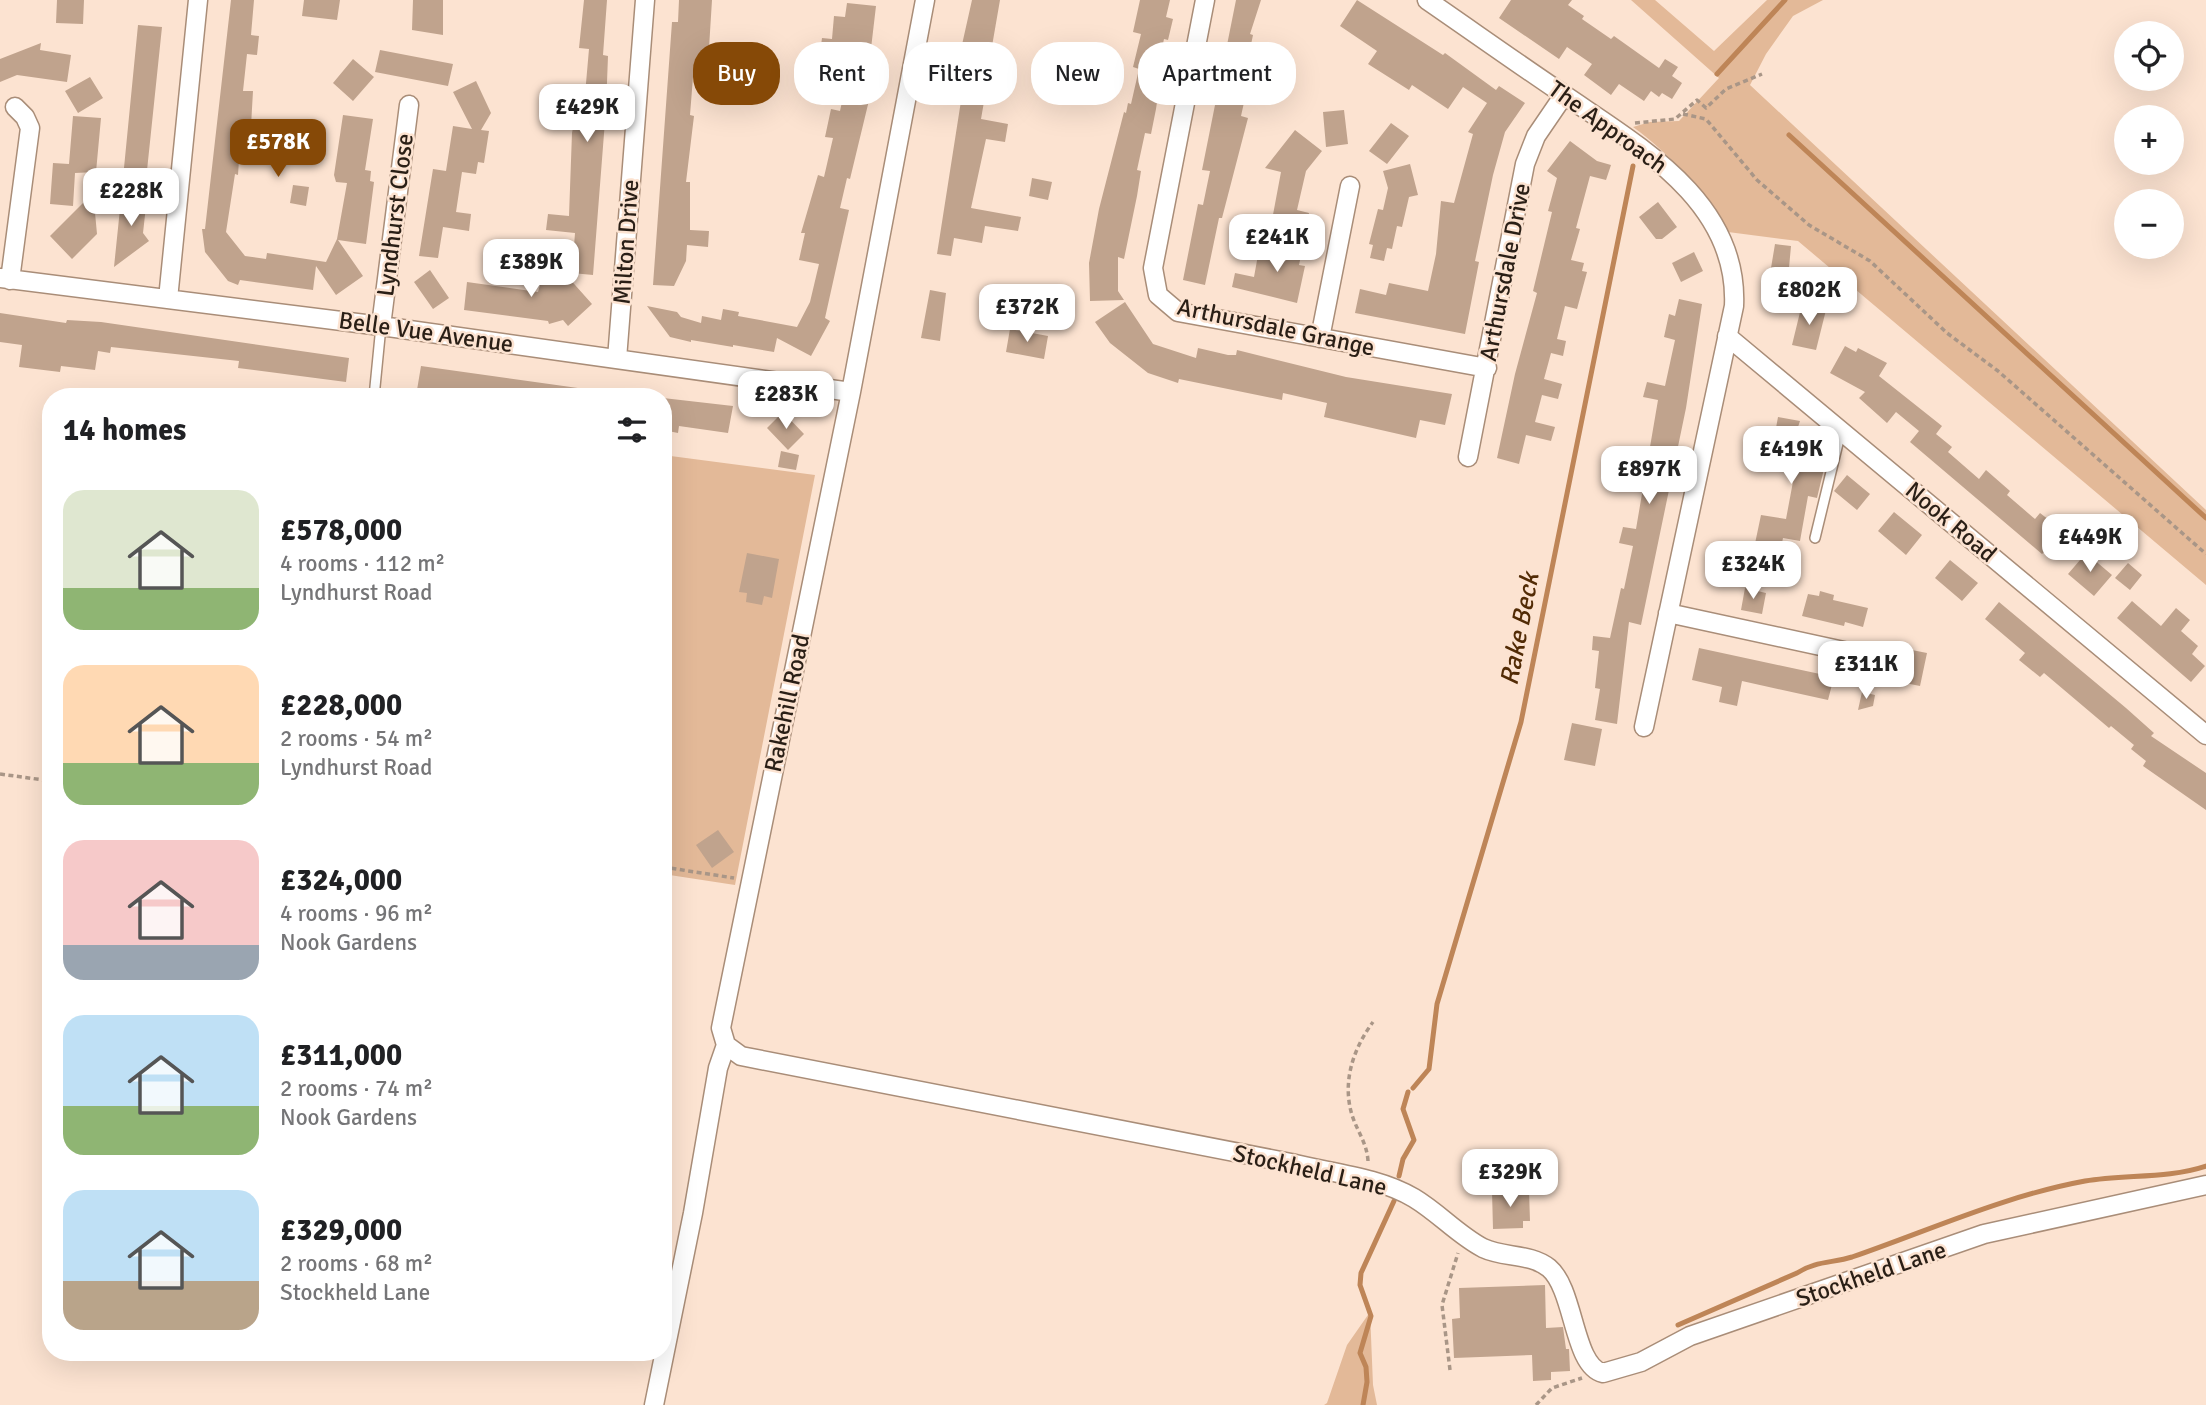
<!DOCTYPE html>
<meta charset="utf-8">
<style>
body{margin:0;font-family:Signika,sans-serif;background:#f2f2f2;color:#202124;height:100vh;display:flex;flex-direction:column;font-size:26px;white-space:nowrap}
*{box-sizing:border-box;margin:0}
p{font-size:23px;color:#757577}
.icon{flex:none;width:38px;height:38px;fill:none;stroke:currentColor;stroke-width:2;stroke-linecap:round;stroke-linejoin:round}
.map{position:relative;flex:1;overflow:hidden}
.details{position:absolute;left:42px;top:388px;width:630px;height:973px;display:flex;flex-direction:column;background:#fff;border-radius:28px;box-shadow:0 7px 28px #0002}
.details>*{flex:none}
.guide{position:absolute;left:693px;top:42px;width:665px;height:63px;display:flex;gap:14px}
.controls{position:absolute;left:2114px;top:21px;display:grid;gap:14px}
.controls a{display:grid;place-items:center;width:70px;height:70px;border-radius:50%;background:#fff;box-shadow:0 7px 28px #0002;font-size:35px}
.price{position:absolute;translate:-50% -60px;padding:0 16px;border-radius:14px;background:#fff;color:#222;font-size:23px;line-height:46px;filter:drop-shadow(0 2px 4px #0008)}
.price::after{content:'';position:absolute;left:50%;top:42px;width:21px;height:16px;margin-left:-10px;background:inherit;clip-path:polygon(0 0,100% 0,50% 100%)}
.price.current{background:#864907;color:#fff}
ul{padding:0;list-style:none}
li{display:flex;align-items:center;gap:21px;height:175px;padding:0 21px}
li span{display:grid;place-items:center;flex:none;width:196px;height:140px;border-radius:21px;color:#555}
li>.icon{margin-inline-start:auto}
span .icon{width:84px;height:84px;fill:#fffc;stroke-width:1}
li b{font-size:30px}
h2{display:flex;justify-content:space-between;align-items:center;height:84px;padding:0 21px;font-size:30px}
.pill{padding:0 24px;border-radius:28px;background:#fff;box-shadow:0 7px 28px #0002;font-size:24px;line-height:63px}
.pill.current{background:#864907;color:#fff}
.map>svg:first-child{display:block}
.green{fill:#e3b998}
.lines{fill:none;stroke-linecap:round;stroke-linejoin:round}
.stream{stroke:#be8557;stroke-width:5}
.building{fill:#c0a38d}
.service-casing{stroke:#a98d78;stroke-width:12}
.minor-casing{stroke:#a98d78;stroke-width:21}
.path{stroke:#a99687;stroke-width:3.5;stroke-dasharray:5 3.5;stroke-linecap:butt}
.service{stroke:#fff;stroke-width:9}
.minor{stroke:#fff;stroke-width:18}
.labels{text-anchor:middle;dominant-baseline:central;stroke-width:5;stroke-linejoin:round;paint-order:stroke}
.street-label{font-size:24px;fill:#2a1f16;stroke:#fce3d1}
.water-label{font-size:26px;font-style:italic;fill:#522b05;stroke:#fce3d1}
</style>
<div class="map">
<svg width="2206" height="1405" viewBox="0 0 2206 1405">
<rect width="100%" height="100%" fill="#fce3d1"/>
<path class="green" d="M1631 0H1655L1714 51 1767 0H1823L1793 16 1766 54 1750 85 2206 510V585L1798 241 1728 232C1704 191 1671 155 1633 127L1650 122 1679 121 1719 78Z
M663 455 815 475 735 885 663 874Z
M1370 1312 1373 1385 1377 1405H1324L1327 1403 1347 1345Z"/>
<g class="lines">
<path class="stream" d="M1717 74 1785 0
M1789 135 2206 518
M1413 1088 1429 1069 1437 1004 1521 722 1633 166
M1399 1176 1403 1159 1414 1140 1403 1109 1408 1092
M1678 1325 1797 1273C1815 1261 1833 1263 1852 1257 1930 1230 2004 1196 2085 1181 2125 1174 2167 1179 2206 1166
M1363 1405 1367 1382 1366 1367 1360 1353 1371 1316 1360 1285 1361 1273 1394 1201"/>
</g>
<path class="building" d="M57 0H84L83 24 56 23Z
M231 0H254L251 35 259 36 257 55 247 54 243 91H253L249 161 239 160 238 175 235 174 226 232 245 256 266 259 267 253 326 262 337 239 347 183 336 182 334 175 343 115 373 119 365 170 371 171 370 181 374 182 366 244 338 240 363 276 336 295 316 266 313 290 240 280 238 285 228 281 205 252 202 229H205Z
M304 0H340L337 20 302 16Z
M413 0H443V35L412 30Z
M584 0H607L603 55 608 56 606 108 593 275 572 273 575 233 546 230 548 214 569 216 572 133 577 105 584 106 589 49 579 48Z
M679 0H712L708 64H700L699 77H693L690 115 694 116 686 182H690V230L709 231 708 247 687 245 686 261 674 286 653 285 672 22H678Z
M972 0H1000L991 52 998 54 994 74 989 73 981 119 1008 124 1005 142 986 139 971 208 1021 217 1018 231 985 226 982 243 954 238 951 256 937 254 966 69 957 67Z
M1140 0H1170L1166 17 1173 19 1168 40 1164 39 1155 80 1160 81 1156 109 1151 134 1145 133 1137 170 1141 171 1137 196 1124 259 1118 257V291L1124 300 1090 301 1089 263 1099 209 1124 112 1126 113 1128 103 1131 104 1139 69 1133 67 1141 34 1133 32Z
M1236 0H1261L1250 34 1253 35 1240 97 1245 98 1241 116 1248 118 1222 218H1219L1205 285 1183 280 1198 204 1203 205 1210 171 1202 170Z
M1357 0 1443 55 1445 53 1496 90 1499 86 1525 103 1505 132 1493 175 1475 261 1479 262 1465 334 1355 313 1360 289 1386 295 1389 283 1428 291 1436 254 1441 201 1454 203 1473 134 1468 132 1487 103 1463 87 1448 109 1412 85 1409 90 1368 64 1377 51 1340 26Z
M1511 0H1572L1568 5 1584 16 1582 19 1611 39 1614 36 1659 68 1665 59 1678 67 1672 76 1682 83 1672 99 1662 93 1659 97 1651 91 1644 101 1619 84 1611 95 1584 75 1592 64 1567 47 1559 59 1499 18Z
M847 3 876 6 866 91 871 92 850 179 847 178 840 208 849 210 825 318 830 321 811 356 777 338 774 352 733 345V347L691 340V342L670 337 647 306 677 312 681 317 701 323 702 316 721 320 723 309 739 312 738 316 797 327 810 302 819 264 799 260 805 233H801L818 175 824 177 833 138 825 137 831 109 840 111 847 79 817 75 822 38 832 39 834 16 845 17Z
M138 25 162 27 146 180 123 178Z
M41 43 40 50 71 55 67 82 17 75 0 82V59Z
M380 50 453 64 448 86 375 72Z
M353 59 374 77 353 101 333 83Z
M90 77 103 98 78 113 65 91Z
M476 81 491 113 481 130 489 131 484 163 478 162 476 174 462 172 456 212 471 214 469 231 443 227 438 258 419 256 433 169 446 171 453 126 472 129 453 92Z
M1344 110 1348 144 1326 147 1323 112Z
M73 116 101 118 96 172 75 173 73 206 50 204 53 163 69 164Z
M1391 123 1409 136 1387 164 1369 151Z
M1295 130 1322 151 1306 171 1297 210 1309 213 1306 230 1272 220 1281 172 1265 168Z
M1570 141 1597 161 1611 165 1606 180 1590 176 1576 228 1580 229 1571 260 1584 263 1582 271 1587 272 1577 309 1565 306 1557 339 1566 341 1563 356 1551 353 1544 379 1562 384 1558 399 1542 395 1535 422 1555 427 1551 441 1526 435 1519 464 1497 458 1515 374 1537 293 1533 291 1552 212 1548 211 1557 178 1547 171Z
M1410 164 1418 195 1409 197 1402 227 1397 226 1392 249 1387 248 1384 261 1370 258 1373 245 1369 244 1378 209 1383 210 1388 188 1383 171Z
M1032 178 1052 182 1048 200 1029 196Z
M293 185 309 187 306 206 290 203Z
M147 197 143 233 149 241 114 267 121 199Z
M84 202H94L97 234 72 259 50 236Z
M1658 202 1677 227 1662 239H1656L1639 217Z
M1292 233 1305 236 1299 265 1305 266 1297 303 1232 287 1235 273 1254 277 1258 255 1286 261Z
M1775 244 1791 246 1789 268 1802 269 1799 290 1768 286Z
M1694 252 1703 271 1681 282 1672 263Z
M546 264 559 267 592 304 568 326 563 320 549 324 548 321 464 310 467 282 538 292Z
M430 270 449 298 433 309 414 282Z
M930 290 946 293 940 341 921 338Z
M1679 299 1702 304 1686 408 1641 625 1629 622 1617 724 1595 720 1600 689 1595 688 1599 651 1592 650 1593 636 1610 638 1621 588 1624 589 1633 546 1619 543 1623 527 1636 529 1658 400 1643 397 1647 382 1665 386 1675 340 1664 337 1669 314 1675 316Z
M1125 302 1153 344 1196 358 1198 348 1228 355H1236L1237 350 1346 377 1452 394 1445 425 1420 420 1416 438 1324 417 1327 403 1283 393 1282 400 1179 379 1178 383 1148 373 1110 343 1095 322Z
M1802 304 1826 310 1816 350 1792 345Z
M0 313 66 323 67 320 101 322 349 358 346 382 238 368 239 361 111 347 110 353 98 351 95 370 61 366 60 372 19 367 22 345 0 342Z
M1010 329 1048 336 1044 359 1006 352Z
M1845 346 1856 352 1858 348 1887 363 1879 376 1942 426 1936 434 1952 447 1948 452 1979 479 1986 470 2010 491 2007 495 2035 519 2040 513 2049 520 2054 514 2070 528 2042 554 1910 442 1919 431 1896 412 1887 423 1859 398 1865 392 1830 373Z
M421 366 585 389V397H483L451 392 450 397 416 396Z
M663 398 733 406 728 433 679 426 678 433 663 430Z
M783 412 804 434 788 450 767 428Z
M1778 417 1800 421 1797 430 1803 433 1801 442 1829 448 1817 498 1808 496 1800 541 1783 538 1779 558 1753 553 1761 515 1786 519 1795 471 1769 466Z
M781 451 799 455 796 470 778 467Z
M1847 475 1870 494 1857 510 1834 491Z
M1894 512 1922 535 1906 555 1878 531Z
M2078 523 2091 534 2081 546 2067 534Z
M747 553 779 559 772 598 764 596 762 605 746 602 747 593 739 592Z
M2086 553 2112 575 2094 596 2068 574Z
M1950 560 1978 583 1962 601 1935 578Z
M2128 563 2142 575 2130 590 2115 578Z
M1745 588 1766 593 1762 614 1741 610Z
M1820 591 1834 595 1833 600 1868 608 1863 627 1845 622 1844 626 1802 616 1808 594 1819 596Z
M2132 601 2161 626 2176 608 2190 620 2181 631 2198 646 2192 654 2205 666 2191 682 2117 618Z
M1999 602 2126 708 2154 733 2151 736 2206 773V810L2143 766 2146 761 2131 749 2134 745 2111 726 2109 728 2044 673 2040 677 2019 660 2025 653 1985 619Z
M1897 647 1927 653 1920 686 1890 680Z
M1699 648 1834 677 1828 700 1742 681 1737 706 1719 702 1722 687 1692 680Z
M1862 692 1875 695 1873 706 1858 710Z
M1572 723 1602 729 1595 766 1564 760Z
M718 830 734 852 712 868 696 845Z
M1529 1190 1530 1221H1523V1228L1493 1229 1492 1191Z
M1545 1285 1546 1328 1563 1327 1566 1349H1569L1570 1371 1551 1372V1380L1533 1381 1532 1355 1454 1358 1452 1319 1460 1318 1459 1288Z"/>
<g class="lines">
<g class="service-casing">
<path id="service" d="M374 397 381 326
M1815 538 1841 431"/>
</g>
<g class="minor-casing">
<path id="minor" d="M1205 0 1153 268 1158 295 1178 312 1487 368
M1427 0C1472 31 1517 63 1563 94 1637 145 1739 201 1734 306L1644 727
M0 278 381 326 851 392
M10 280 30 128 25 117 15 107
M168 299 198 0
M381 326 409 105
M1727 336 2206 735
M1320 338 1350 186
M617 359 645 0
M1468 457 1525 164 1536 136 1564 95
M1668 613 1862 655
M726 1045 741 1056 1291 1163C1331 1173 1379 1177 1414 1198 1439 1213 1458 1235 1483 1248 1504 1258 1530 1253 1549 1268 1575 1290 1573 1366 1603 1373L1641 1362 1690 1336 1984 1234 2206 1185
M654 1405 693 1213 718 1068 726 1045 721 1028 851 392 925 0"/>
</g>
<path class="path" d="M1683 114 1706 119 1757 180 1809 225 1870 261 1947 333 1998 371 2206 554
M1635 123 1675 119 1697 100 1706 108 1726 89 1762 74
M0 774 51 781
M663 867 734 878
M1368 1161C1367 1143 1357 1131 1352 1115 1342 1082 1353 1049 1373 1022
M1450 1370 1442 1305 1458 1253
M1536 1405 1552 1388 1582 1378"/>
<use href="#service" class="service"/>
<use href="#minor" class="minor"/>
</g>
<g class="labels">
<g class="street-label">
<text transform="translate(1608 127) rotate(36)">The Approach</text>
<text transform="translate(395 215) rotate(-83)">Lyndhurst Close</text>
<text transform="translate(626 242) rotate(-86)">Milton Drive</text>
<text transform="translate(1505 272) rotate(-79)">Arthursdale Drive</text>
<text transform="translate(1276 327) rotate(12)">Arthursdale Grange</text>
<text transform="translate(426 332) rotate(8)">Belle Vue Avenue</text>
<text transform="translate(1951 522) rotate(40)">Nook Road</text>
<text transform="translate(787 703) rotate(-78)">Rakehill Road</text>
<text transform="translate(1310 1170) rotate(13)">Stockheld Lane</text>
<text transform="translate(1871 1274) rotate(-19)">Stockheld Lane</text>
</g>
<g class="water-label">
<text transform="translate(1520 629) rotate(-79)">Rake Beck</text>
</g>
</g>
</svg>
<div class="controls">
<a><svg class="icon" aria-label="locate" viewBox="0 0 24 24"><circle cx="12" cy="12" r="6"/><path d="M12 2v4M12 18v4M2 12h4M18 12h4"/></svg></a>
<a>+</a>
<a>−</a>
</div>
<b class="price" style="left:587px;top:144px">£429K</b>
<b class="price current" style="left:278px;top:179px">£578K</b>
<b class="price" style="left:131px;top:228px">£228K</b>
<b class="price" style="left:1277px;top:274px">£241K</b>
<b class="price" style="left:531px;top:299px">£389K</b>
<b class="price" style="left:1809px;top:327px">£802K</b>
<b class="price" style="left:1027px;top:344px">£372K</b>
<b class="price" style="left:786px;top:431px">£283K</b>
<b class="price" style="left:1791px;top:486px">£419K</b>
<b class="price" style="left:1649px;top:506px">£897K</b>
<b class="price" style="left:2090px;top:574px">£449K</b>
<b class="price" style="left:1753px;top:601px">£324K</b>
<b class="price" style="left:1866px;top:701px">£311K</b>
<b class="price" style="left:1510px;top:1209px">£329K</b>
<div class="guide">
<a class="pill current">Buy</a>
<a class="pill">Rent</a>
<a class="pill">Filters</a>
<a class="pill">New</a>
<a class="pill">Apartment</a>
</div>
<section class="details">
<h2>14 homes<svg class="icon" aria-label="filters" viewBox="0 0 24 24"><path d="M4 7h16M4 17h16"/><circle cx="9" cy="7" r="2"/><circle cx="15" cy="17" r="2"/></svg></h2>
<ul>
<li><span style="background:linear-gradient(#dfe7d0 70%,#8fb573 0)"><svg class="icon" aria-label="home" viewBox="0 0 24 24"><path d="M3 11l9-7 9 7M6 9v11h12V9"/></svg></span><div><b>£578,000</b><p>4 rooms · 112 m²</p><p>Lyndhurst Road</p></div></li>
<li><span style="background:linear-gradient(#ffd9b3 70%,#8fb573 0)"><svg class="icon" aria-label="home" viewBox="0 0 24 24"><path d="M3 11l9-7 9 7M6 9v11h12V9"/></svg></span><div><b>£228,000</b><p>2 rooms · 54 m²</p><p>Lyndhurst Road</p></div></li>
<li><span style="background:linear-gradient(#f6c9c9 75%,#9aa5b1 0)"><svg class="icon" aria-label="home" viewBox="0 0 24 24"><path d="M3 11l9-7 9 7M6 9v11h12V9"/></svg></span><div><b>£324,000</b><p>4 rooms · 96 m²</p><p>Nook Gardens</p></div></li>
<li><span style="background:linear-gradient(#bfe0f5 65%,#8fb573 0)"><svg class="icon" aria-label="home" viewBox="0 0 24 24"><path d="M3 11l9-7 9 7M6 9v11h12V9"/></svg></span><div><b>£311,000</b><p>2 rooms · 74 m²</p><p>Nook Gardens</p></div></li>
<li><span style="background:linear-gradient(#bfe0f5 65%,#b9a48a 0)"><svg class="icon" aria-label="home" viewBox="0 0 24 24"><path d="M3 11l9-7 9 7M6 9v11h12V9"/></svg></span><div><b>£329,000</b><p>2 rooms · 68 m²</p><p>Stockheld Lane</p></div></li>
</ul>
</section>
</div>
